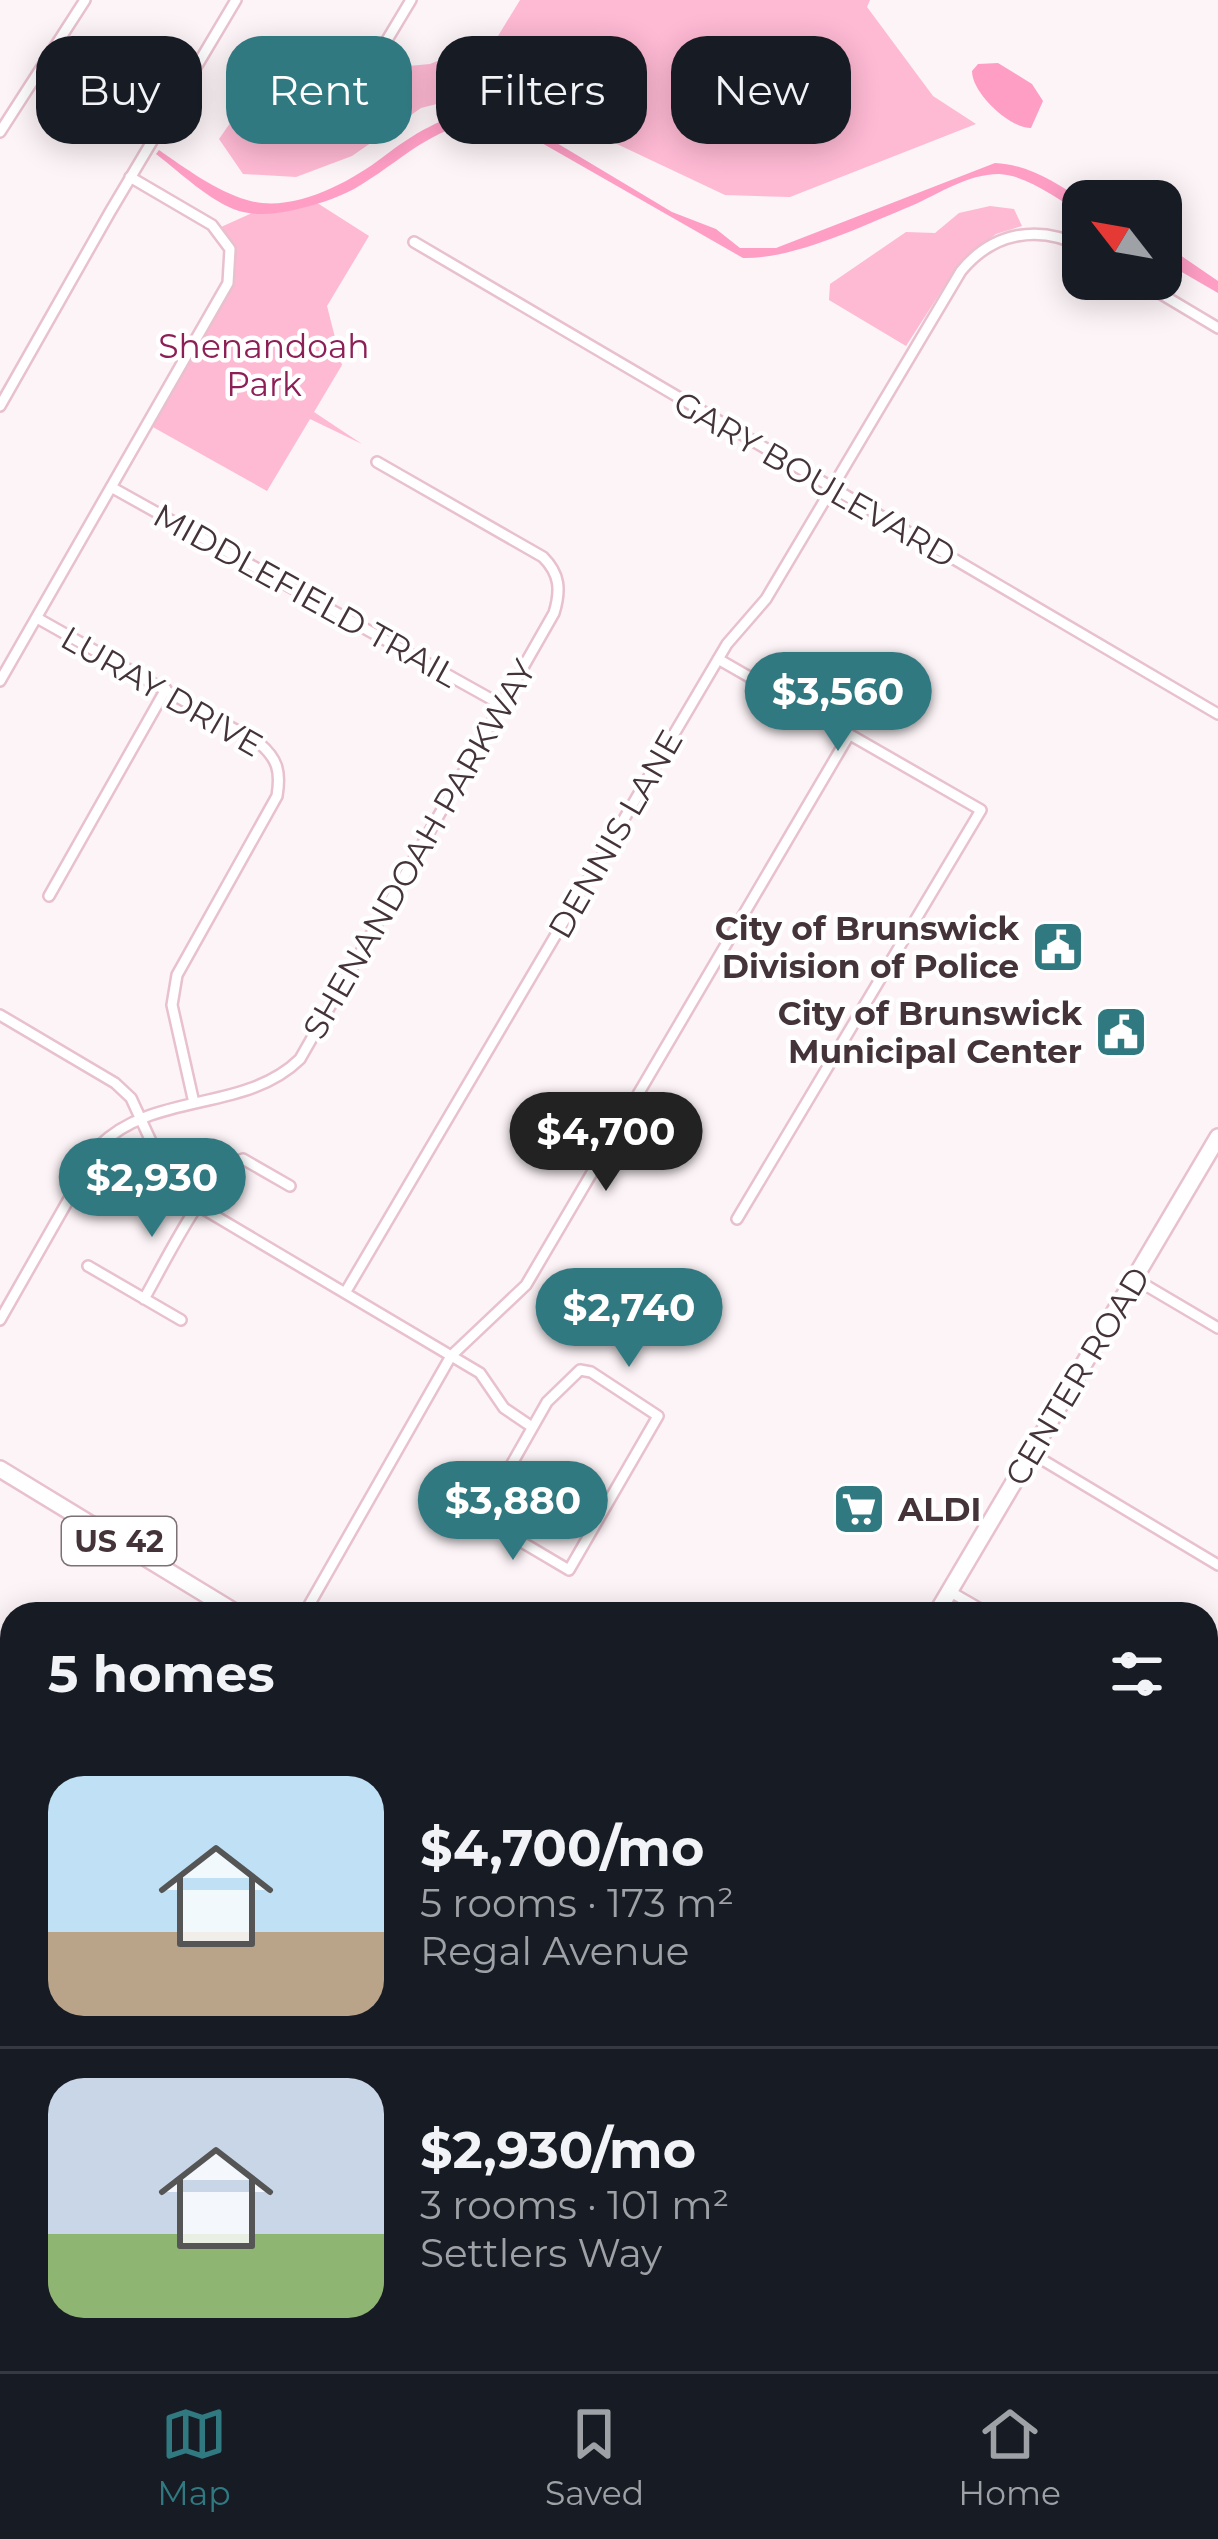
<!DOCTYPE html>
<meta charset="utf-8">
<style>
body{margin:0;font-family:Montserrat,sans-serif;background:#242831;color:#f1f3f6;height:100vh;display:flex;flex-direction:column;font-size:45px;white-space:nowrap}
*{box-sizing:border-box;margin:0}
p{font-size:39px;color:#9ea1a6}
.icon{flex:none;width:66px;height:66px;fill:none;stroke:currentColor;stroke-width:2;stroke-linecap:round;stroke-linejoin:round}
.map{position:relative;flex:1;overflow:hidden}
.drawer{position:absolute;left:0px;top:1602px;width:1218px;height:771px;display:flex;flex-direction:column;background:#171b24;border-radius:36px 36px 0 0;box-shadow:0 6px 30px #0003}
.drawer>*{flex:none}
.top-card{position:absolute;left:36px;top:36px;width:1146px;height:108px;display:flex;gap:24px}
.needle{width:78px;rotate:301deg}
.tools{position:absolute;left:1062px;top:180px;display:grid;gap:24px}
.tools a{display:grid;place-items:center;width:120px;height:120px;border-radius:24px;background:#171b24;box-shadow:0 6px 30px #0003;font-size:60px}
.price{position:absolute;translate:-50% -102px;padding:0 27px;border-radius:42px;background:#307980;color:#fff;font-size:39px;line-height:78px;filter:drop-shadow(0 3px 6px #0008)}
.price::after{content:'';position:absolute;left:50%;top:72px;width:36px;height:27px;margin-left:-18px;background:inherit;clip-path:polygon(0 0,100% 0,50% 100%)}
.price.current{background:#222;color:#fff}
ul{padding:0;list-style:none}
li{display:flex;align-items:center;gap:36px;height:300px;padding:0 48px}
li+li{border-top:3px solid #363941}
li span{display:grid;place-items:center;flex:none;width:336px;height:240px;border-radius:36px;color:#555}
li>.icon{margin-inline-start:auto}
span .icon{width:144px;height:144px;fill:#fffc;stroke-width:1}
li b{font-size:51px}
h2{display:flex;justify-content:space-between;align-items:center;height:144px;padding:0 48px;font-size:51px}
.chip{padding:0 42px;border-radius:36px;background:#171b24;box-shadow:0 6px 30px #0003;font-size:42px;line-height:108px}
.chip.current{background:#307980;color:#fff}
.tab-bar{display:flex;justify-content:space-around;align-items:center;height:168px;border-top:3px solid #363941;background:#171b24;font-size:33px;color:#9ea1a6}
.tab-bar a{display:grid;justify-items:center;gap:6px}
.tab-bar .current{color:#307980}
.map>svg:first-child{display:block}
.green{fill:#feb9d3}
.water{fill:#ff9ec5}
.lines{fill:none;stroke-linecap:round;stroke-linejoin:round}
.stream{stroke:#ff9ec5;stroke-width:3}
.street-casing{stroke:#e8c0ce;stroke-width:14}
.primary-casing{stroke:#e8c0ce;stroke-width:20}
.street{stroke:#fff;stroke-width:9}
.primary{stroke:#fff;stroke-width:15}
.labels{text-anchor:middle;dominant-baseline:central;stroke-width:9;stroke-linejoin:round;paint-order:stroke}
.shield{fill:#fff;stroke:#7c7175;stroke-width:3}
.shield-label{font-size:30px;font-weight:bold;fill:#44343a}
.park-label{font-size:33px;fill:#8d1f57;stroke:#fff}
.street-label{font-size:33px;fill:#44343a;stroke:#fff}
.poi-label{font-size:33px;font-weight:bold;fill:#44343a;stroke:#fff;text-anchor:end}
</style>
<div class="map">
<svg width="1218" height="2371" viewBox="0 0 1218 2371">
<rect width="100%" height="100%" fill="#fdf4f7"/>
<path class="green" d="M520 0H870L867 7 933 96 976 124 790 197 725 195 566 120 492 90 421 108 352 156 296 177 243 174 219 139 260 80 430 64 498 36Z
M311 199 369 236 327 306 342 365 314 412 362 444 310 419 267 491 151 426 233 281C237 259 236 244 221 227L259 210Z
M990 206 1014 209 1022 226 996 234 960 262 906 346 829 300 830 284 906 232 935 233 959 213Z
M1206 2326 1218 2332V2371H1149L1155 2361H1206Z
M661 2361H780L781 2362 780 2371H652Z
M802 2361H980L975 2371H797Z"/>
<path class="water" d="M998 63 1032 84 1043 101 1031 128C1009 128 972 93 972 71L978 64Z
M482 111 515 118 672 212 716 229 740 248H776L995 163C1028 164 1057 184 1085 201L1083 214C1059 200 1027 175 999 174 967 174 939 194 911 206 862 226 795 259 743 258L519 130C445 107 412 156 354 189 335 199 315 205 294 210 277 214 256 216 239 211 209 201 181 173 156 154L159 150C185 168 216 191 247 200 291 214 349 183 383 157 412 135 444 114 482 111Z
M1161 242 1218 281V293L1161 260Z"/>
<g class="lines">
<path class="stream" d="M0 1779 8 1790"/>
<g class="street-casing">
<path id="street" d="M384 45 411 0
M0 132 85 0
M414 242 1218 714
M1136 279 1218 328
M0 406 110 212 236 0
M111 487 500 704
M37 618 259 743C278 759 281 772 277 796L177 975 172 1005 194 1103
M718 659 981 810 737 1219
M0 681 228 283 230 249 212 225 130 177
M49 896 166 689
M0 1015 115 1083 131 1098 161 1163 205 1210 480 1373 504 1408 532 1427
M88 1266 181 1320
M1135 1279 1218 1328
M345 1293 727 644 766 599 961 271C993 232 1039 224 1083 247
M144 1299C162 1268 211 1166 243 1159L290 1186
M0 1320 99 1146C154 1091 245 1113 300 1059L554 613C561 590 560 574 543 557L377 462
M580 1370 591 1372 658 1416 569 1570 481 1518 547 1402Z
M1031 1453 1218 1565
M949 1591 989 1614
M304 1614 451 1356 526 1285 849 735
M0 1926 12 1933
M0 2109 12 2112
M0 2335 12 2342
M44 2361 60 2371
M459 2361 476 2371"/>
</g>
<g class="primary-casing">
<path id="primary" d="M0 1469 238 1614
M936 1614 1218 1137
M1206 2205 1218 2212
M487 2371 493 2361"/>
</g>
<use href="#street" class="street"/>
<use href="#primary" class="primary"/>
</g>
<defs>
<g id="civic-square" transform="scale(2.7)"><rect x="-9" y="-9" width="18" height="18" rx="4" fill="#307980" stroke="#fff"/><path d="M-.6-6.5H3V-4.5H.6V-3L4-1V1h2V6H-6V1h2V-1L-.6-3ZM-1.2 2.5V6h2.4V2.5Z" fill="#fff"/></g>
<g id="supermarket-square" transform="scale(2.7)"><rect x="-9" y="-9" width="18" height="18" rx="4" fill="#307980" stroke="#fff"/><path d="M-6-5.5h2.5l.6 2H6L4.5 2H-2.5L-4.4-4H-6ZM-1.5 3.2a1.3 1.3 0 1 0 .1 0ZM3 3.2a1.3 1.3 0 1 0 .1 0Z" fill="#fff"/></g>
</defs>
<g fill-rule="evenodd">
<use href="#civic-square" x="1058" y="947"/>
<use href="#civic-square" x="1121" y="1032"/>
<use href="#supermarket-square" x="859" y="1509"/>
</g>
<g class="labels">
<rect class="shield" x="62" y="1517" width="114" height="48" rx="9"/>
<g class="shield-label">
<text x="119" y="1541">US 42</text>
</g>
<g class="park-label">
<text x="264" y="346">Shenandoah<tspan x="264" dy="38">Park</tspan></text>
</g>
<g class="street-label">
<text transform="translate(815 479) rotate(30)">GARY BOULEVARD</text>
<text transform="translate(306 595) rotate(29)">MIDDLEFIELD TRAIL</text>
<text transform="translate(162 691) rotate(30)">LURAY DRIVE</text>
<text transform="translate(615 834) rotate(-60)">DENNIS LANE</text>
<text transform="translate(419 849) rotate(-60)">SHENANDOAH PARKWAY</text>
<text transform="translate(1077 1376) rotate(-59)">CENTER ROAD</text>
</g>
<g class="poi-label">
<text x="1019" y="928">City of Brunswick<tspan x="1019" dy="38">Division of Police</tspan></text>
<text x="1082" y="1013">City of Brunswick<tspan x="1082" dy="38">Municipal Center</tspan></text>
<text x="898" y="1509" text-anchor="start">ALDI</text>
</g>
</g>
</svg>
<div class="tools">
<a><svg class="needle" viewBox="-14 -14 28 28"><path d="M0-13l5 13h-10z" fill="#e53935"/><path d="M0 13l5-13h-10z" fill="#9ea1a6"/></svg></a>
</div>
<b class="price" style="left:838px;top:754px">$3,560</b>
<b class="price current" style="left:606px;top:1194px">$4,700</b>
<b class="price" style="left:152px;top:1240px">$2,930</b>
<b class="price" style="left:629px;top:1370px">$2,740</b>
<b class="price" style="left:513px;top:1563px">$3,880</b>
<div class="top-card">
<a class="chip">Buy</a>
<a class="chip current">Rent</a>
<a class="chip">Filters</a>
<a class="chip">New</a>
</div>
<section class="drawer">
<h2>5 homes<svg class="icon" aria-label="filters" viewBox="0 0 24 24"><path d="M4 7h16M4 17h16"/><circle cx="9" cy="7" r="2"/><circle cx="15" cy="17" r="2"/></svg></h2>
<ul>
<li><span style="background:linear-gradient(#bfe0f5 65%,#b9a48a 0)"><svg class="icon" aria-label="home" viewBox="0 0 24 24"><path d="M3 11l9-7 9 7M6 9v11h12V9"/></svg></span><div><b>$4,700/mo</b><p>5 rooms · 173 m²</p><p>Regal Avenue</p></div></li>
<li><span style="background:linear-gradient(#c9d6e8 65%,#8fb573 0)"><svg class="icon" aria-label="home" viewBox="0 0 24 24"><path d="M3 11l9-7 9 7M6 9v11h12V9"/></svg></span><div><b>$2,930/mo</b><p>3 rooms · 101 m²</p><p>Settlers Way</p></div></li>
</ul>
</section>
</div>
<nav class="tab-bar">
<a class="current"><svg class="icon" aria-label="map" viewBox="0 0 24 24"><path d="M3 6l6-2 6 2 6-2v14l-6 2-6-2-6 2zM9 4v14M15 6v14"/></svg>Map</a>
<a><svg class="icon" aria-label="saved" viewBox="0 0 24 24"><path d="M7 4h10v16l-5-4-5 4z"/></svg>Saved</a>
<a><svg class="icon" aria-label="home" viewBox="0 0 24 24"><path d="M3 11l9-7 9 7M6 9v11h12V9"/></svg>Home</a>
</nav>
